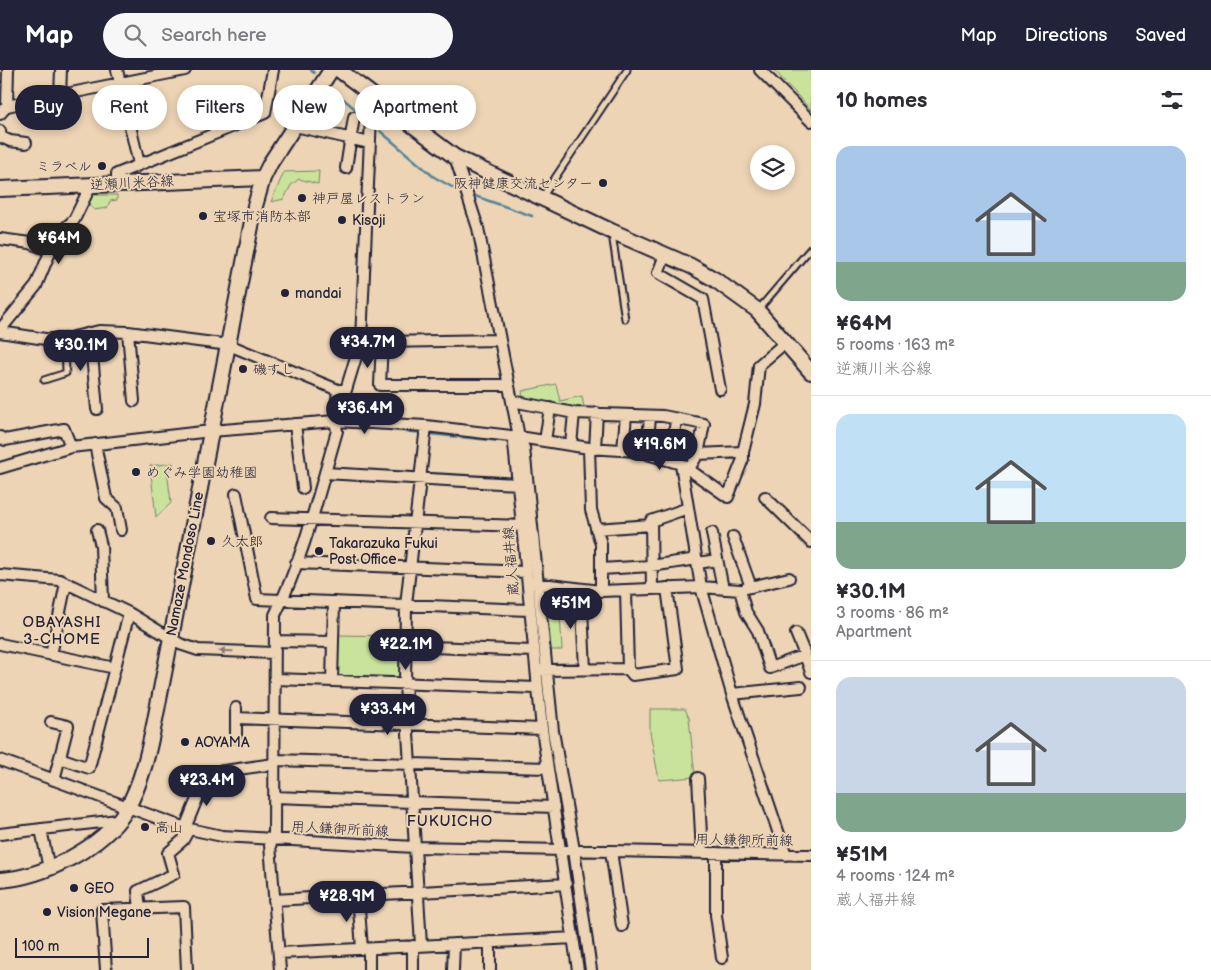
<!DOCTYPE html>
<meta charset="utf-8">
<style>
body{margin:0;font-family:"Balsamiq Sans","Klee One",sans-serif;background:#f7f7f7;color:#2b2b33;height:100vh;display:flex;flex-direction:column;font-size:19px;white-space:nowrap}
*{box-sizing:border-box;margin:0}
p{font-size:16px;color:#7c7c81}
.icon{flex:none;width:28px;height:28px;fill:none;stroke:currentColor;stroke-width:2;stroke-linecap:round;stroke-linejoin:round}
.map{position:relative;flex:1;overflow:hidden}
.side{display:flex;flex-direction:column;background:#fff;width:400px}
.side>*{flex:none}
.guide{position:absolute;left:15px;top:15px;width:475px;height:45px;display:flex;gap:10px}
.tools{position:absolute;left:750px;top:75px;display:grid;gap:10px}
.tools a{display:grid;place-items:center;width:45px;height:45px;border-radius:50%;background:#fff;box-shadow:0 2px 8px #0003;font-size:25px}
.scale{position:absolute;left:15px;bottom:12px;width:134px;box-sizing:border-box;padding-left:5px;border:2px solid #22223b;border-top:0;font-size:14px;line-height:18px;white-space:nowrap;color:#22223b;-webkit-text-stroke:4px #ecd4b4;paint-order:stroke}
.price{position:absolute;translate:-50% -42px;padding:0 11px;border-radius:18px;background:#22223b;color:#fff;font-size:16px;line-height:32px;filter:drop-shadow(0 1px 2px #0008)}
.price::after{content:'';position:absolute;left:50%;top:30px;width:15px;height:11px;margin-left:-8px;background:inherit;clip-path:polygon(0 0,100% 0,50% 100%)}
.price.selected{background:#222;color:#fff}
ul{padding:0;list-style:none}
li{display:grid;align-content:center;gap:10px;height:265px;padding:0 25px}
li+li{border-top:1px solid #e1e1e2}
li span{display:grid;place-items:center;height:155px;border-radius:15px;color:#555}
li>.icon{margin-inline-start:auto}
span .icon{width:90px;height:90px;fill:#fffc;stroke-width:1}
li b{font-size:21px}
h2{display:flex;justify-content:space-between;align-items:center;height:60px;padding:0 25px;font-size:21px}
.chip{padding:0 18px;border-radius:22px;background:#fff;box-shadow:0 2px 8px #0003;font-size:18px;line-height:45px}
.chip.selected{background:#22223b;color:#fff}
header{display:flex;align-items:center;gap:30px;box-sizing:border-box;height:70px;padding:0 25px;background:#22223b;color:#fff}
header strong{font-size:24px}
nav{display:flex;gap:28px;margin-inline-start:auto;font-size:18px}
.search{width:350px;height:45px;background:#f7f7f7;display:flex;align-items:center;gap:12px;box-sizing:border-box;padding:0 18px;border-radius:28px;color:#7c7c81;font-size:19px}
main{display:flex;flex:1;min-height:0}
.map>svg:first-child{display:block}
.green{fill:#c9e39a;stroke:#76826a}
.lines{fill:none;stroke-linecap:round;stroke-linejoin:round}
.stream{stroke:#57849a;stroke-width:2.5}
.lane-casing{stroke:#22223b;stroke-width:9}
.street-casing{stroke:#22223b;stroke-width:14}
.secondary-casing{stroke:#22223b;stroke-width:18}
.lane{stroke:#ecd4b4;stroke-width:5}
.street{stroke:#ecd4b4;stroke-width:10}
.secondary{stroke:#ecd4b4;stroke-width:14}
.oneway{fill:#877b78}
.poi-dot{fill:#22223b;stroke:#ecd4b4;stroke-width:2}
.labels{text-anchor:middle;dominant-baseline:central;stroke-width:4;stroke-linejoin:round;paint-order:stroke}
.poi-label{font-size:14px;fill:#22223b;stroke:#ecd4b4;text-anchor:start}
.street-label{font-size:14px;fill:#22223b;stroke:#ecd4b4}
.neighbourhood-label{font-size:15px;letter-spacing:1px;fill:#22223b;stroke:#ecd4b4}
</style>
<header>
<strong>Map</strong>
<div class="search"><svg class="icon" aria-label="search" viewBox="0 0 24 24"><circle cx="10" cy="10" r="6"/><path d="M15 15l6 6"/></svg>Search here</div>
<nav><a>Map</a><a>Directions</a><a>Saved</a></nav>
</header>
<main>
<div class="map">
<svg width="811" height="900" viewBox="0 0 811 900">
<rect width="100%" height="100%" fill="#ecd4b4"/>
<filter id="ink" filterUnits="userSpaceOnUse"><feTurbulence type="fractalNoise" baseFrequency=".02" numOctaves="2"/><feDisplacementMap in="SourceGraphic" scale="10" xChannelSelector="R" yChannelSelector="G"/><feConvolveMatrix kernelMatrix="1 2 1 2 8 2 1 2 1" color-interpolation-filters="sRGB"/></filter>
<g filter="url(#ink)">
<path class="green" d="M774 0H811V40Z
M319 101 318 114 299 109 291 115 284 129 271 132 284 102Z
M91 125H117V130L110 131 107 138 94 140 88 133Z
M556 314 560 331 582 326 584 338 523 329 522 321Z
M173 393V399L167 400 171 433 156 447 150 396Z
M542 521 559 523 562 580H548Z
M337 565 399 566 400 609 335 608Z
M650 639H685L689 648 695 707 659 710 650 662Z"/>
<g class="lines">
<path class="stream" d="M311 0 314 3
M333 20 368 50
M380 61 434 107 461 122
M472 125 532 146
M357 357 424 363
M429 364 511 372
M542 603 544 620
M553 688 565 775
M567 789 584 900"/>
<g class="lane-casing">
<path id="lane" d="M543 126 627 0
M612 164 625 249
M758 240 811 178
M44 310 66 303 65 269"/>
</g>
<g class="street-casing">
<path id="street" d="M117 0 139 94
M760 0 811 51
M60 26 61 0
M7 36 8 0
M0 44 7 36 185 0
M295 56 370 73
M0 61 1 67 10 71 26 73
M455 87 478 158 519 367 524 378 553 661 574 780 591 900
M346 98 354 47
M117 113V104L265 43 273 0
M0 169 30 173 51 181
M665 185 658 203 703 229 720 319
M0 260 36 216 53 175 61 162 74 150 91 115
M0 262 45 269H65L99 261 128 262 229 275 338 320 335 351 337 361C319 422 304 487 275 545L274 769 270 775 280 900
M128 262 134 331
M90 263 97 339
M500 270 382 272 380 315H509
M338 320H346L361 270 372 25
M512 331 574 343 663 346 704 354 698 384
M295 354 303 418
M0 367 5 370 64 359 71 377
M519 367 513 370 514 374 542 659 578 900
M545 371 550 338
M95 374 106 428 117 438 121 460
M571 375 574 343
M589 378 591 440 601 474V521
M595 379 597 343
M623 380 626 345
M647 384 650 346
M671 391 676 349
M681 394 701 517 732 624 786 785
M0 398 71 377 211 361 335 351 426 356 519 367 589 378 637 381 681 394 728 427 743 389V382
M689 399 698 384 743 382 755 334 759 295 786 272
M325 403 518 414
M236 424 257 529 529 540
M765 427 811 472
M271 448 522 456
M596 459 651 455
M97 460 101 476 103 531
M712 463 723 519
M733 467 751 517
M296 493 526 502
M698 493 717 490
M601 499 651 496 697 489
M0 505 60 510 129 543 180 574 198 580 274 583
M533 513 601 521 701 517 740 520 746 542 758 561 770 598 805 585 811 602
M746 518 789 508
M581 519 585 599
M652 519 651 451 688 438
M626 520 628 599
M796 563 805 585
M275 571 333 572
M0 574 115 598
M406 576 533 581
M51 585 66 513
M541 600 628 599 633 605 678 599 667 518
M275 609 537 618
M332 611 334 532
M732 624 801 617
M236 648 542 659
M51 652 68 656 54 710
M236 667V638
M60 688 89 698 129 543
M0 690 185 758 222 766 414 777 811 785
M274 690 547 698
M217 702 274 694
M698 708 702 783
M274 727 554 737
M185 758 206 707
M41 759 49 799
M0 764 118 750
M611 781 622 856
M716 783V845L722 888
M358 825 362 879
M274 830 566 814
M140 839 138 821 174 804 168 783 183 770 189 759
M421 875 405 614 406 535 426 356
M413 876V900
M369 879V900
M279 883 574 868
M106 900 102 840 184 837 187 900
M453 900 454 874
M490 900V872"/>
</g>
<g class="secondary-casing">
<path id="secondary" d="M339 0 455 87 611 161 691 196 714 209 757 240 811 302
M0 119 263 108
M0 810C44 807 102 778 126 740 142 713 149 680 155 650L255 136 263 108 271 92 331 0"/>
</g>
<use href="#lane" class="lane"/>
<use href="#street" class="street"/>
<use href="#secondary" class="secondary"/>
</g>
<defs><path id="oneway-solid" d="M-6-.8H1V-3.2L6.5 0L1 3.2V.8H-6Z" transform="scale(1.25)"/></defs>
<use class="oneway" href="#oneway-solid" transform="translate(226 581) rotate(-178)"/>
</g>
<g class="poi-dot">
<circle cx="102" cy="96" r="5"/>
<circle cx="603" cy="113" r="5"/>
<circle cx="302" cy="128" r="5"/>
<circle cx="203" cy="146" r="5"/>
<circle cx="342" cy="150" r="5"/>
<circle cx="285" cy="223" r="5"/>
<circle cx="243" cy="299" r="5"/>
<circle cx="136" cy="402" r="5"/>
<circle cx="211" cy="471" r="5"/>
<circle cx="319" cy="481" r="5"/>
<circle cx="185" cy="672" r="5"/>
<circle cx="145" cy="757" r="5"/>
<circle cx="74" cy="818" r="5"/>
<circle cx="47" cy="842" r="5"/>
</g>
<g class="labels">
<g class="poi-label">
<text x="92" y="96" text-anchor="end">ミラベル</text>
<text x="593" y="113" text-anchor="end">阪神健康交流センター</text>
<text x="312" y="128">神戸屋レストラン</text>
<text x="213" y="146">宝塚市消防本部</text>
<text x="352" y="150">Kisoji</text>
<text x="295" y="223">mandai</text>
<text x="253" y="299">磯すし</text>
<text x="146" y="402">めぐみ学園幼稚園</text>
<text x="221" y="471">久太郎</text>
<text x="329" y="473">Takarazuka Fukui<tspan x="329" dy="16">Post Office</tspan></text>
<text x="195" y="672">AOYAMA</text>
<text x="155" y="757">高山</text>
<text x="84" y="818">GEO</text>
<text x="57" y="842">Vision Megane</text>
</g>
<g class="street-label">
<text transform="translate(132 113) rotate(-3)">逆瀬川米谷線</text>
<text transform="translate(511 491) rotate(-95)">蔵人福井線</text>
<text transform="translate(185 494) rotate(-79)">Namaze Mondoso Line</text>
<text transform="translate(340 759) rotate(3)">用人鎌御所前線</text>
<text transform="translate(744 770) rotate(1)">用人鎌御所前線</text>
</g>
<g class="neighbourhood-label">
<text x="62" y="552">OBAYASHI<tspan x="62" dy="17">3-CHOME</tspan></text>
<text x="450" y="751">FUKUICHO</text>
</g>
</g>
</svg>
<div class="tools">
<a><svg class="icon" aria-label="layers" viewBox="0 0 24 24"><path d="M12 4l9 5-9 5-9-5zM3 14l9 5 9-5"/></svg></a>
</div>
<div class="scale">100 m</div>
<b class="price selected" style="left:59px;top:195px">¥64M</b>
<b class="price" style="left:368px;top:299px">¥34.7M</b>
<b class="price" style="left:81px;top:302px">¥30.1M</b>
<b class="price" style="left:365px;top:365px">¥36.4M</b>
<b class="price" style="left:660px;top:401px">¥19.6M</b>
<b class="price" style="left:571px;top:560px">¥51M</b>
<b class="price" style="left:406px;top:601px">¥22.1M</b>
<b class="price" style="left:388px;top:666px">¥33.4M</b>
<b class="price" style="left:207px;top:737px">¥23.4M</b>
<b class="price" style="left:347px;top:853px">¥28.9M</b>
<div class="guide">
<a class="chip selected">Buy</a>
<a class="chip">Rent</a>
<a class="chip">Filters</a>
<a class="chip">New</a>
<a class="chip">Apartment</a>
</div>
</div>
<section class="side">
<h2>10 homes<svg class="icon" aria-label="filters" viewBox="0 0 24 24"><path d="M4 7h16M4 17h16"/><circle cx="9" cy="7" r="2"/><circle cx="15" cy="17" r="2"/></svg></h2>
<ul>
<li><span style="background:linear-gradient(#a9c7e8 75%,#7fa58c 0)"><svg class="icon" aria-label="home" viewBox="0 0 24 24"><path d="M3 11l9-7 9 7M6 9v11h12V9"/></svg></span><div><b>¥64M</b><p>5 rooms · 163 m²</p><p>逆瀬川米谷線</p></div></li>
<li><span style="background:linear-gradient(#bfe0f5 70%,#7fa58c 0)"><svg class="icon" aria-label="home" viewBox="0 0 24 24"><path d="M3 11l9-7 9 7M6 9v11h12V9"/></svg></span><div><b>¥30.1M</b><p>3 rooms · 86 m²</p><p>Apartment</p></div></li>
<li><span style="background:linear-gradient(#c9d6e8 75%,#7fa58c 0)"><svg class="icon" aria-label="home" viewBox="0 0 24 24"><path d="M3 11l9-7 9 7M6 9v11h12V9"/></svg></span><div><b>¥51M</b><p>4 rooms · 124 m²</p><p>蔵人福井線</p></div></li>
</ul>
</section>
</main>
